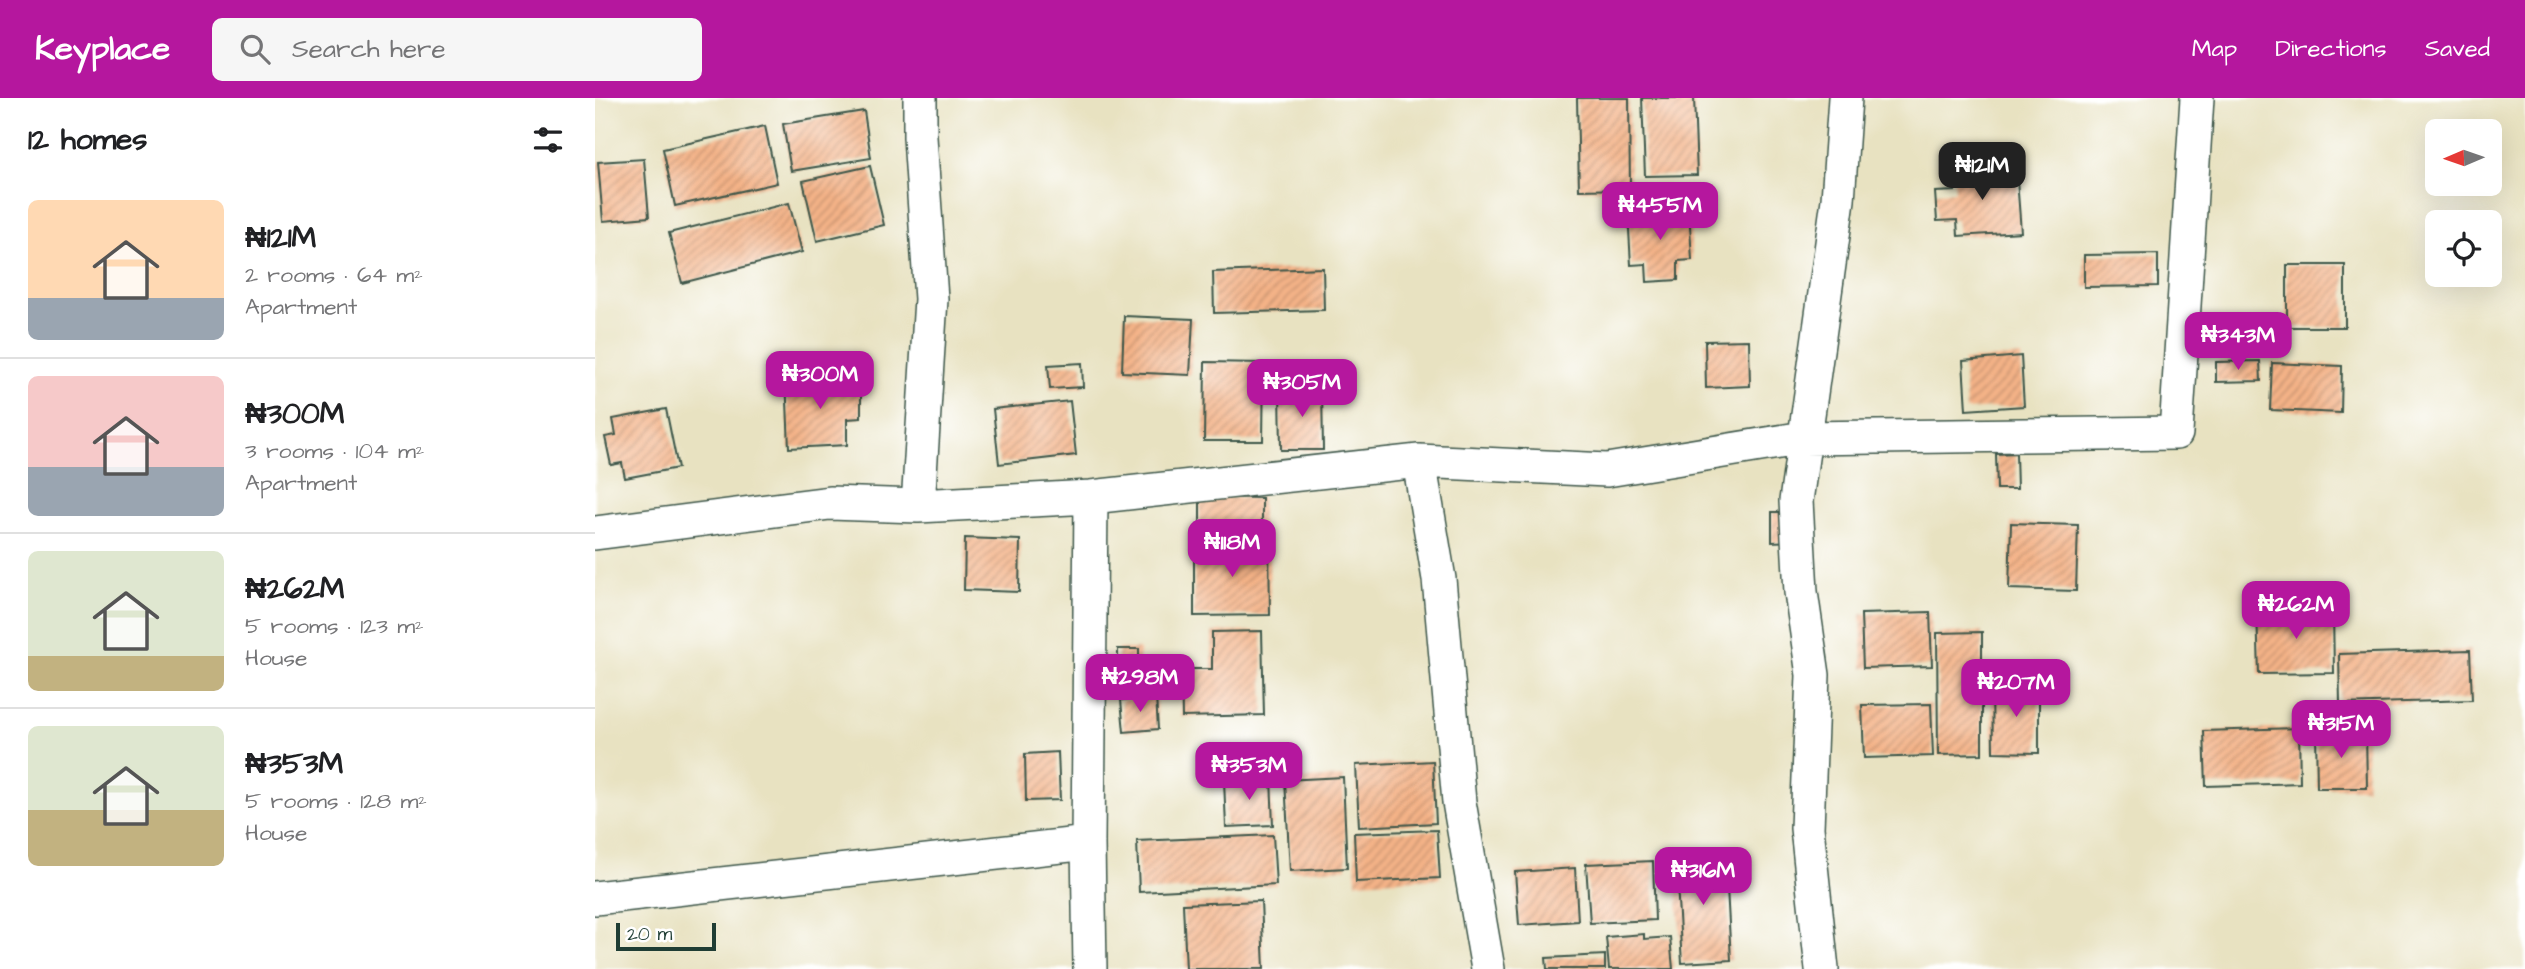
<!DOCTYPE html>
<meta charset="utf-8">
<style>
body{margin:0;font-family:"Architects Daughter",sans-serif;background:#f6f6f6;color:#202124;height:100vh;display:flex;flex-direction:column;font-size:26px;white-space:nowrap}
*{box-sizing:border-box;margin:0}
p{font-size:23px;color:#757577}
.icon{flex:none;width:38px;height:38px;fill:none;stroke:currentColor;stroke-width:2;stroke-linecap:round;stroke-linejoin:round}
.map{position:relative;flex:1;overflow:hidden}
.panel{display:flex;flex-direction:column;background:#fff;width:595px}
.panel>*{flex:none}
.needle{width:46px;rotate:268deg}
.tools{position:absolute;left:1830px;top:21px;display:grid;gap:14px}
.tools a{display:grid;place-items:center;width:77px;height:77px;border-radius:10px;background:#fff;box-shadow:0 7px 28px #0002;font-size:35px}
.scale{position:absolute;left:21px;bottom:18px;width:100px;box-sizing:border-box;padding-left:7px;border:4px solid #1f3d34;border-top:0;font-size:19px;line-height:24px;white-space:nowrap;color:#1f3d34;-webkit-text-stroke:5px #fff;paint-order:stroke}
.price{position:absolute;translate:-50% -60px;padding:0 16px;border-radius:14px;background:#b5179e;color:#fff;font-size:23px;line-height:46px;filter:drop-shadow(0 2px 4px #0008)}
.price::after{content:'';position:absolute;left:50%;top:42px;width:21px;height:16px;margin-left:-10px;background:inherit;clip-path:polygon(0 0,100% 0,50% 100%)}
.price.active{background:#222;color:#fff}
ul{padding:0;list-style:none}
li{display:flex;align-items:center;gap:21px;height:175px;padding:0 28px}
li+li{border-top:2px solid #e0e0e0}
li span{display:grid;place-items:center;flex:none;width:196px;height:140px;border-radius:10px;color:#555}
li>.icon{margin-inline-start:auto}
span .icon{width:84px;height:84px;fill:#fffc;stroke-width:1}
li b{font-size:30px}
h2{display:flex;justify-content:space-between;align-items:center;height:84px;padding:0 28px;font-size:30px}
header{display:flex;align-items:center;gap:42px;box-sizing:border-box;height:98px;padding:0 35px;background:#b5179e;color:#fff}
header strong{font-size:33px}
nav{display:flex;gap:38px;margin-inline-start:auto;font-size:24px}
.search{width:490px;height:63px;background:#f6f6f6;display:flex;align-items:center;gap:18px;box-sizing:border-box;padding:0 24px;border-radius:10px;color:#757577;font-size:26px}
main{display:flex;flex:1;min-height:0}
.map>svg:first-child{display:block}
.building{fill:url(#building-hatch)}
.lines{fill:none;stroke-linecap:round;stroke-linejoin:round}
.minor-casing{stroke:#3d5649;stroke-width:36}
.minor{stroke:#fff;stroke-width:33}
</style>
<header>
<strong>Keyplace</strong>
<div class="search"><svg class="icon" aria-label="search" viewBox="0 0 24 24"><circle cx="10" cy="10" r="6"/><path d="M15 15l6 6"/></svg>Search here</div>
<nav><a>Map</a><a>Directions</a><a>Saved</a></nav>
</header>
<main>
<section class="panel">
<h2>12 homes<svg class="icon" aria-label="filters" viewBox="0 0 24 24"><path d="M4 7h16M4 17h16"/><circle cx="9" cy="7" r="2"/><circle cx="15" cy="17" r="2"/></svg></h2>
<ul>
<li><span style="background:linear-gradient(#ffd9b3 70%,#9aa5b1 0)"><svg class="icon" aria-label="home" viewBox="0 0 24 24"><path d="M3 11l9-7 9 7M6 9v11h12V9"/></svg></span><div><b>₦121M</b><p>2 rooms · 64 m²</p><p>Apartment</p></div></li>
<li><span style="background:linear-gradient(#f6c9c9 65%,#9aa5b1 0)"><svg class="icon" aria-label="home" viewBox="0 0 24 24"><path d="M3 11l9-7 9 7M6 9v11h12V9"/></svg></span><div><b>₦300M</b><p>3 rooms · 104 m²</p><p>Apartment</p></div></li>
<li><span style="background:linear-gradient(#dfe7d0 75%,#c2b280 0)"><svg class="icon" aria-label="home" viewBox="0 0 24 24"><path d="M3 11l9-7 9 7M6 9v11h12V9"/></svg></span><div><b>₦262M</b><p>5 rooms · 123 m²</p><p>House</p></div></li>
<li><span style="background:linear-gradient(#dfe7d0 60%,#c2b280 0)"><svg class="icon" aria-label="home" viewBox="0 0 24 24"><path d="M3 11l9-7 9 7M6 9v11h12V9"/></svg></span><div><b>₦353M</b><p>5 rooms · 128 m²</p><p>House</p></div></li>
</ul>
</section>
<div class="map">
<svg width="1930" height="871" viewBox="0 0 1930 871">
<defs>
<pattern id="building-hatch" width="6" height="6" patternUnits="userSpaceOnUse" patternTransform="scale(1.75)"><rect width="6" height="6" fill="#f4b287"/><path d="M-1 1l2-2M0 6l6-6M5 7l2-2" fill="none" stroke="#c5926f"/></pattern>
</defs>
<rect width="100%" height="100%" fill="#fff"/>
<filter id="ink" filterUnits="userSpaceOnUse"><feTurbulence type="fractalNoise" baseFrequency=".0143" numOctaves="2"/><feDisplacementMap in="SourceGraphic" scale="14" xChannelSelector="R" yChannelSelector="G"/><feConvolveMatrix kernelMatrix="1 2 1 2 8 2 1 2 1" color-interpolation-filters="sRGB"/></filter>
<filter id="wash" filterUnits="userSpaceOnUse"><feTurbulence type="fractalNoise" baseFrequency=".00686" numOctaves="4" result="noise"/><feDisplacementMap in="SourceGraphic" scale="28" xChannelSelector="R" yChannelSelector="G"/><feGaussianBlur stdDeviation="1.57" result="paint"/><feColorMatrix in="noise" values="0 0 0 0 0 0 0 0 0 0 0 0 0 0 0 0 0 1.4 0 .05"/><feComposite in="paint" operator="in"/></filter>
<g filter="url(#wash)">
<rect width="100%" height="100%" fill="#e8e2c1"/>
<g id="blocks">
<path class="building" d="M982 0H1034L1035 91 984 92Z
M1047 0H1099L1102 77 1050 78Z
M269 13 276 60 196 73 188 26Z
M170 28 182 85 80 108 68 51Z
M49 61 54 119 8 123 3 64Z
M275 68 289 127 222 143 208 83Z
M1421 68 1426 134 1363 138 1362 122 1342 123 1340 94 1360 93 1358 72Z
M194 105 207 154 87 185 74 135Z
M1094 111 1097 162 1083 163V182L1052 184 1051 166 1036 167 1033 114Z
M1563 156V188L1489 189V157Z
M1692 167H1750V229H1692Z
M728 170 729 212 619 215 618 174Z
M529 218 598 221 595 277 527 274Z
M1154 242 1155 288 1111 290 1110 243Z
M1426 258 1429 308 1371 312 1368 263Z
M1665 263 1666 283 1621 284V264Z
M610 264 669 265 668 343H609Z
M487 265 488 289 455 291 453 267Z
M1677 265 1747 268 1746 315 1675 312Z
M249 277 250 296 266 295V320L252 321V347L194 350 191 280Z
M727 289 728 352H686L685 290Z
M475 303 481 357 404 366 398 311Z
M71 311 83 370 30 380 27 365 16 367 10 339 21 337 18 321Z
M1421 355 1422 391H1402L1401 356Z
M605 399 667 400V431L605 430Z
M1177 414H1198L1199 443 1177 444Z
M1416 425 1483 427 1481 493 1414 491Z
M370 440 425 442 424 494 369 492Z
M599 444H674L675 517 599 518Z
M1738 511 1739 575 1664 576 1662 512Z
M1335 514 1337 568 1268 570 1266 516Z
M667 533 669 617 587 619 586 571H617V534Z
M1387 534V656L1343 657 1342 535Z
M523 551H544V573L523 572Z
M1875 552 1877 602 1745 606 1744 556Z
M1397 587H1444V655L1398 654Z
M561 599 563 631 529 634 526 602Z
M1336 606 1338 658 1269 660 1267 607Z
M1704 630 1705 685 1611 688 1609 633Z
M1721 633H1771L1772 690H1722Z
M463 654 465 702 431 703 430 656Z
M838 663 841 725 764 729 761 667Z
M748 679 752 770 695 773 690 682Z
M676 680 678 727 631 729 629 682Z
M842 732 845 780 761 784 759 735Z
M678 737 681 787 544 794 542 743Z
M1130 753 1136 862 1087 865 1080 755Z
M1058 763 1060 822 995 825 991 766Z
M980 770 983 823 924 827 920 774Z
M666 803 669 871H591L588 806Z
M1049 836V841L1075 839 1078 871H1014L1011 839Z
M1010 857V871H952L951 860Z"/>
</g>
</g>
<g filter="url(#ink)">
<use href="#blocks" fill-opacity="0" stroke="#3d5649" stroke-width="2"/>
<g class="lines">
<g class="minor-casing">
<path id="minor" d="M824 363 844 481 864 704 893 871
M323 408 336 201 325 39V0
M0 435 235 405 323 408 496 399 824 363 1012 372 1209 340 1581 335 1602 0
M0 800 493 745
M495 871 493 745 496 399
M1227 871 1212 730 1218 577 1206 494 1201 403 1243 102 1250 0"/>
</g>
<use href="#minor" class="minor"/>
</g>
</g>
</svg>
<div class="tools">
<a><svg class="needle" viewBox="-14 -14 28 28"><path d="M0-13l5 13h-10z" fill="#e53935"/><path d="M0 13l5-13h-10z" fill="#757577"/></svg></a>
<a><svg class="icon" aria-label="locate" viewBox="0 0 24 24"><circle cx="12" cy="12" r="6"/><path d="M12 2v4M12 18v4M2 12h4M18 12h4"/></svg></a>
</div>
<div class="scale">20 m</div>
<b class="price active" style="left:1387px;top:104px">₦121M</b>
<b class="price" style="left:1065px;top:144px">₦455M</b>
<b class="price" style="left:1643px;top:274px">₦343M</b>
<b class="price" style="left:225px;top:313px">₦300M</b>
<b class="price" style="left:707px;top:321px">₦305M</b>
<b class="price" style="left:637px;top:481px">₦118M</b>
<b class="price" style="left:1701px;top:543px">₦262M</b>
<b class="price" style="left:545px;top:616px">₦298M</b>
<b class="price" style="left:1421px;top:621px">₦207M</b>
<b class="price" style="left:1746px;top:662px">₦315M</b>
<b class="price" style="left:654px;top:704px">₦353M</b>
<b class="price" style="left:1108px;top:809px">₦316M</b>
</div>
</main>
